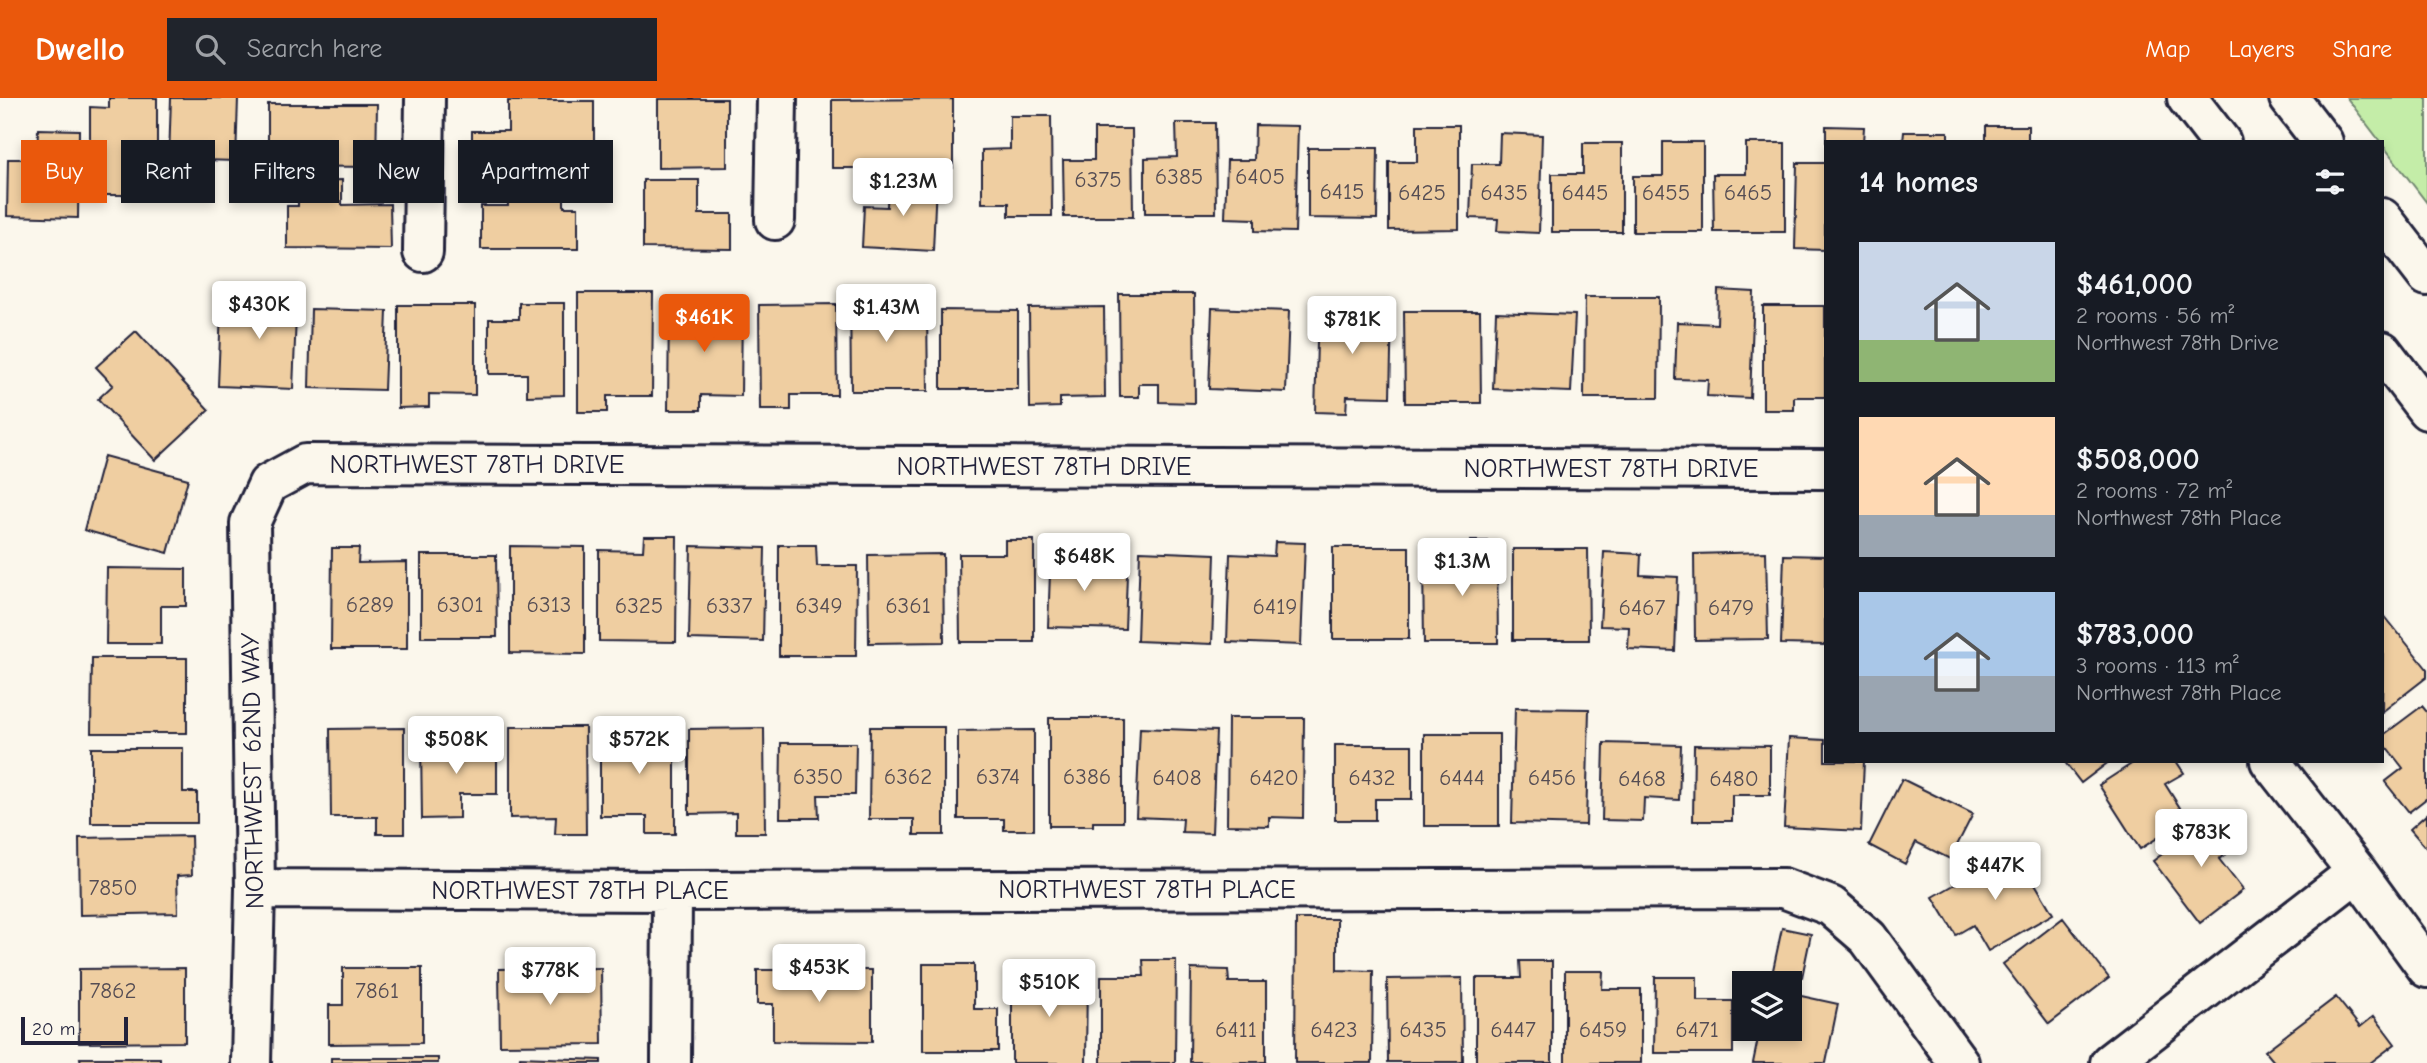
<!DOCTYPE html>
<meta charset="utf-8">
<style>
body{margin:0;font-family:"Comic Neue",sans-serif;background:#20242c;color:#f1f3f6;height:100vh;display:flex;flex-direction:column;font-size:26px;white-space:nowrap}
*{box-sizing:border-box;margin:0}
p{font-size:23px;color:#9ea1a6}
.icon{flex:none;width:38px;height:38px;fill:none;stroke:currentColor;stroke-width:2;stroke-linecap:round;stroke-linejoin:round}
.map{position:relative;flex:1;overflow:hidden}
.details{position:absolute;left:1824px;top:42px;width:560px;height:623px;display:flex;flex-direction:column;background:#171b24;border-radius:0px;box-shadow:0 4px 10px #0003}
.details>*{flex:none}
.top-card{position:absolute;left:21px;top:42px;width:665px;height:63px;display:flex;gap:14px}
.buttons{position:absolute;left:1732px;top:873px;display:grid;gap:14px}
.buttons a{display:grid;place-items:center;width:70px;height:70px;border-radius:0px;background:#171b24;box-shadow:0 4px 10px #0003;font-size:35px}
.scale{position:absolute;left:21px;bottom:18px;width:107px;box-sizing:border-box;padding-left:7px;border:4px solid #22223b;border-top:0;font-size:19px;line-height:24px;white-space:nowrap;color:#22223b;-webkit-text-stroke:5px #fbf7ec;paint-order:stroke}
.price{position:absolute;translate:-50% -60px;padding:0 16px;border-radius:7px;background:#fff;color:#222;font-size:23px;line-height:46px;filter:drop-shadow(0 2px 4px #0008)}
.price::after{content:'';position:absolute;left:50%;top:42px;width:21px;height:16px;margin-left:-10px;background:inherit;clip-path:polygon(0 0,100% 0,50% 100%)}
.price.active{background:#ea580c;color:#fff}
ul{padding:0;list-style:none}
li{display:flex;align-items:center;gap:21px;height:175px;padding:0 35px}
li span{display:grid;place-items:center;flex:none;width:196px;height:140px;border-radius:0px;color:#555}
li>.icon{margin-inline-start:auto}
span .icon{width:84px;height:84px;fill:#fffc;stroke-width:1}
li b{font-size:30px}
h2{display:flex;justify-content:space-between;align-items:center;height:84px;padding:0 35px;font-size:30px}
.tag{padding:0 24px;border-radius:0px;background:#171b24;box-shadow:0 4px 10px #0003;font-size:24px;line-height:63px}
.tag.active{background:#ea580c;color:#fff}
header{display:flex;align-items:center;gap:42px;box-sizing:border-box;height:98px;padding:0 35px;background:#ea580c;color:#fff}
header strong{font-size:33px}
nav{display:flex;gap:38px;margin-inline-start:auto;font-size:24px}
.search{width:490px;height:63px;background:#20242c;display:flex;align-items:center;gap:18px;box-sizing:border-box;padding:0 24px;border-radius:0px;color:#9ea1a6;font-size:26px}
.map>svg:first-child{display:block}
.green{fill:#c4eda8;stroke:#738872;stroke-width:2}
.building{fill:#efcea1;stroke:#22223b;stroke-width:2}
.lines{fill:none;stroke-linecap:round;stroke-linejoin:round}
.minor-casing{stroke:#22223b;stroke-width:44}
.minor{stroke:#fbf7ec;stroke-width:38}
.labels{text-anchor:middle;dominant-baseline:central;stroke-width:7;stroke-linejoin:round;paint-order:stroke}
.number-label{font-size:23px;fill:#554d54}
.street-label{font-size:26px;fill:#22223b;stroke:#fbf7ec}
</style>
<header>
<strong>Dwello</strong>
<div class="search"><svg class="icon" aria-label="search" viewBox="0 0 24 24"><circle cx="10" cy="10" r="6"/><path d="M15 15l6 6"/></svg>Search here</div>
<nav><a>Map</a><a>Layers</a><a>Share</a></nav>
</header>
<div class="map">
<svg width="2427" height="965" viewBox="0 0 2427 965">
<rect width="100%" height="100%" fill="#fbf7ec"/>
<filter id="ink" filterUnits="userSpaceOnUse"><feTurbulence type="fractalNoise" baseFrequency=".0143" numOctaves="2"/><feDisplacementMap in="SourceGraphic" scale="14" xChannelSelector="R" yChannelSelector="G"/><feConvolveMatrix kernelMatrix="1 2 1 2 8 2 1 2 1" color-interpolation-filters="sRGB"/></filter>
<g filter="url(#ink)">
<path class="green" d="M2347 0H2427V105Z"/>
<path class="building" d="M109 0H157V97H90V9L109 10Z
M171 0H238L236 63 169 61Z
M658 1H727V69L658 70Z
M953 1V70H832V2Z
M508 3H594V69H472V33H508Z
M268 6H377L376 69 268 68Z
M1010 18H1051L1052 118H1009V105H982V52L1010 51Z
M1176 25H1215L1216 115H1145V60L1177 59Z
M1255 27 1298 28 1295 134 1255 133V121L1225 120 1227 62H1254Z
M1417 27H1459V131L1389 132V64H1417Z
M1826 28 1864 29 1863 44H1826Z
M1986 28H2028V44H1986Z
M38 31 79 32 78 120 7 118 8 61H37Z
M1094 31H1132L1133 119H1064L1063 62H1094Z
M1904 34H1948V44H1903Z
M1500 35 1542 37 1539 135 1497 133 1498 121 1470 120 1472 66H1499Z
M1663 44H1703V134H1633V78H1663Z
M1583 45H1622V134H1552V76H1583Z
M1746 45H1785V134H1714L1713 76H1746Z
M1308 50H1378L1377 121 1308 120Z
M1797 65H1825V152L1795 151Z
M342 82V107L390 106 391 151 287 150V108H298V83Z
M564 82V109H578V151H481V108H508L507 83Z
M643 82H699V116H732V151L643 150Z
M888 82 936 84 933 153 862 149 864 108 887 109Z
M850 188H890V214L927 213 928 293H851Z
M242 191 297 193 293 291 218 288 221 211 242 212Z
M1718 192 1754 194 1750 300 1707 298 1708 282 1675 281 1677 224 1717 226Z
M578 195H653L652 298H607V314H578Z
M1119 196H1194L1195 305 1159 304V286H1139V299H1120Z
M1585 199H1659L1658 300H1584Z
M519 205H564V297L527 298V276H489V221H519Z
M836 206 837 297H791V312H760L759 207Z
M398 207H475V297L429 296V309L398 310Z
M669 207 742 208 741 298 701 297V312H668Z
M1763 208H1825V299H1794V312H1763Z
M1104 209 1105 299 1060 300V309L1030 310 1029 210Z
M1318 209 1392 211 1390 299 1347 298 1346 315 1315 314Z
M1212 210 1289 213 1286 294 1209 291Z
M311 211 387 213 384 292 309 290Z
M941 212 1018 213V291H941Z
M1404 213H1480L1481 305H1405Z
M1496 214 1575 217 1571 294 1493 291Z
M136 233 209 312 155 362 98 301 113 287 96 269Z
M104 358 188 381 168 455 84 432Z
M644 438H677L676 544 599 543V452L643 453Z
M1005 442H1034V544H960L959 456H1005Z
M1471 443H1497L1498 545H1424L1423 463H1470Z
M1275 444 1305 445 1301 547 1227 544 1230 456 1274 458Z
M779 447H816L817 468H857L856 558H779Z
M510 448 585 449V556L510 555Z
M691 448 765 450 763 543 689 541Z
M1051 448 1089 449 1088 475 1127 476 1125 531 1048 529Z
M1333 449H1409V541H1333Z
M332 450H359L358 465 407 464V551H331Z
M1513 451H1588L1589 542H1513Z
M1140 453 1215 456 1212 546 1137 543Z
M1604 454 1641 456 1640 477 1678 479 1675 553 1628 551 1629 529 1600 528Z
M1766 454 1768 541 1695 542 1694 456Z
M943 456 944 544 869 545 868 457Z
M421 457H496L497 539H421Z
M1784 457 1825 458V547L1781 546Z
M107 470 186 471V508H161V546H106Z
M2383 516 2427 571V579L2382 614Z
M92 560H187V635H91Z
M2422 608 2427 614V700L2409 714 2385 684 2403 670 2382 643V638Z
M1515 610 1589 611 1586 727 1512 725Z
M1049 620H1123V724H1093V728H1049Z
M1228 620H1304L1303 720 1269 719V728L1227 727Z
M510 629H585L586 736H555L556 719 510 720Z
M870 629H944V737H914V721H869Z
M404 630V736H377V719H331L330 631Z
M600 630 675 631V736H647V718H600Z
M764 630 765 735H736V715L689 716V631Z
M1140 630 1216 633 1212 735 1182 734 1183 721 1136 719Z
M1034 632V732H1004V721H958V633Z
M1424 636H1499V728H1424Z
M1789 640 1825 642V663H1864L1861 733 1784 729Z
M421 645H497V696H459V720L422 721Z
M781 645H856L855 697H818L819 720H780Z
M1604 645 1681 647 1679 702 1644 700 1643 723 1602 722Z
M1335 647H1412V701H1375V722H1335Z
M1694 647 1770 648V697H1732V723H1693Z
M91 650H183V694H197V725H91Z
M2064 663H2110L2081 685Z
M2136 663H2176L2184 675 2165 686 2187 721 2140 751 2099 687Z
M1902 681 1973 716 1950 761 1916 744 1905 766 1869 747Z
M2427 716V751L2410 731Z
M2214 717 2238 747 2219 761 2243 792 2200 825 2153 763Z
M191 738 192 777 177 778 178 815 80 817 79 740Z
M2015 752 2053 816 1988 853 1973 827 1956 837 1933 799Z
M2063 820 2109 880 2049 926 2003 866Z
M1296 821H1337V872L1373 873 1372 965H1295Z
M1782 830 1811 836 1802 879 1796 878 1792 896 1838 906 1826 965H1753L1760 931H1790V886H1770Z
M1143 862H1176L1175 965H1101V878H1144Z
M1520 863H1552V965H1476V880H1521Z
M923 866H974V911H998V953H923Z
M185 870V944L79 945V871Z
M343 870H422V945L329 946V907H343Z
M601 870 602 946 500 947 499 871Z
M1191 871 1228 872 1229 884H1266V964H1190Z
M757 872H872V944L773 943V906H757Z
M1565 873H1603L1602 891H1641V965H1565Z
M1012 877 1087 878 1086 965H1012Z
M1655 879H1697V903H1733V955H1654Z
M1462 880 1463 964H1388L1387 881Z
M2336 899 2360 929 2374 918 2395 946 2370 965H2275L2265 953Z
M520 959 601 962V965H519Z
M80 960H160V965H81Z
M331 960H438V965H331Z"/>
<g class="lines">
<g class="minor-casing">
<path id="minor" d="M2187 0 2221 44
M2289 0 2323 44
M2382 120 2427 178
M775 122 777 0
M423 154 425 0
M2382 253 2427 312
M2270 663 2357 774 2427 870
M255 791 672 793 1783 790 1831 808 1868 840 1959 965
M251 965 255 791 250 425 268 386 305 366 1825 371
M671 965 672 793
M2110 965 2357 774"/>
</g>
<use href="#minor" class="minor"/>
</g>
</g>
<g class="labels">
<g class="number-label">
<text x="1179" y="78">6385</text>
<text x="1260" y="78">6405</text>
<text x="1098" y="81">6375</text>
<text x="1342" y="93">6415</text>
<text x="1422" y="94">6425</text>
<text x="1504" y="94">6435</text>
<text x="1585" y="94">6445</text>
<text x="1666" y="94">6455</text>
<text x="1748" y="94">6465</text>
<text x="370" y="506">6289</text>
<text x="460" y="506">6301</text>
<text x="549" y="506">6313</text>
<text x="639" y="507">6325</text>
<text x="729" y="507">6337</text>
<text x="819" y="507">6349</text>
<text x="908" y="507">6361</text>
<text x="1275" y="508">6419</text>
<text x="1642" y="509">6467</text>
<text x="1731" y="509">6479</text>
<text x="818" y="678">6350</text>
<text x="908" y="678">6362</text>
<text x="998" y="678">6374</text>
<text x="1087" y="678">6386</text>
<text x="1177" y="679">6408</text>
<text x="1274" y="679">6420</text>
<text x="1372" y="679">6432</text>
<text x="1462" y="679">6444</text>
<text x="1552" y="679">6456</text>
<text x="1642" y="680">6468</text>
<text x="1734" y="680">6480</text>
<text x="113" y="789">7850</text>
<text x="113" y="892">7862</text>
<text x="377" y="892">7861</text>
<text x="1236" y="931">6411</text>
<text x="1334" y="931">6423</text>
<text x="1423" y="931">6435</text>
<text x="1513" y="931">6447</text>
<text x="1603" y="931">6459</text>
<text x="1697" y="931">6471</text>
</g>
<g class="street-label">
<text x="477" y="367">NORTHWEST 78TH DRIVE</text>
<text x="1044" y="369">NORTHWEST 78TH DRIVE</text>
<text x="1611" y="371">NORTHWEST 78TH DRIVE</text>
<text transform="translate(253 673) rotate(-91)">NORTHWEST 62ND WAY</text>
<text x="1147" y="792">NORTHWEST 78TH PLACE</text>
<text x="580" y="793">NORTHWEST 78TH PLACE</text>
</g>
</g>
</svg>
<div class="buttons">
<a><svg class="icon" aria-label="layers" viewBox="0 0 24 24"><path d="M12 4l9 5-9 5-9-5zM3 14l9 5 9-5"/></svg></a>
</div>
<div class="scale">20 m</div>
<b class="price" style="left:903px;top:120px">$1.23M</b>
<b class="price" style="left:259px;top:243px">$430K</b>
<b class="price" style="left:886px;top:246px">$1.43M</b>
<b class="price active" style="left:704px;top:256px">$461K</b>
<b class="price" style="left:1352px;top:258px">$781K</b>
<b class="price" style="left:1084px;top:495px">$648K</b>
<b class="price" style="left:1462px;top:500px">$1.3M</b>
<b class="price" style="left:456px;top:678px">$508K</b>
<b class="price" style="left:639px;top:678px">$572K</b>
<b class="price" style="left:2201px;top:771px">$783K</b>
<b class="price" style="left:1995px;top:804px">$447K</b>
<b class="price" style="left:819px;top:906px">$453K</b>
<b class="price" style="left:550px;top:909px">$778K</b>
<b class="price" style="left:1049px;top:921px">$510K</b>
<div class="top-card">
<a class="tag active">Buy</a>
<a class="tag">Rent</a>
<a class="tag">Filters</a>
<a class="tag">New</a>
<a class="tag">Apartment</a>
</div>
<section class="details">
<h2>14 homes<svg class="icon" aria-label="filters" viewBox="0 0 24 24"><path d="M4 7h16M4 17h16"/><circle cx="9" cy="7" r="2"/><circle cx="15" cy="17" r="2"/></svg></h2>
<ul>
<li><span style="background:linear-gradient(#c9d6e8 70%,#8fb573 0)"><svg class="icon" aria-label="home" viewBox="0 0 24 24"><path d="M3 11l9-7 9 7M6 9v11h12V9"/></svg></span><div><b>$461,000</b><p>2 rooms · 56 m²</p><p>Northwest 78th Drive</p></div></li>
<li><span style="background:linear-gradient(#ffd9b3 70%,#9aa5b1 0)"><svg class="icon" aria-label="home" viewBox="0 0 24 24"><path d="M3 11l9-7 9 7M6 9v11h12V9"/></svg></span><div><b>$508,000</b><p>2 rooms · 72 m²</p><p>Northwest 78th Place</p></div></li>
<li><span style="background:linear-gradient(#a9c7e8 60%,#9aa5b1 0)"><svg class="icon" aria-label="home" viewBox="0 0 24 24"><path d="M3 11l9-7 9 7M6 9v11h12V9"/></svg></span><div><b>$783,000</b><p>3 rooms · 113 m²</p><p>Northwest 78th Place</p></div></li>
</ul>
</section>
</div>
